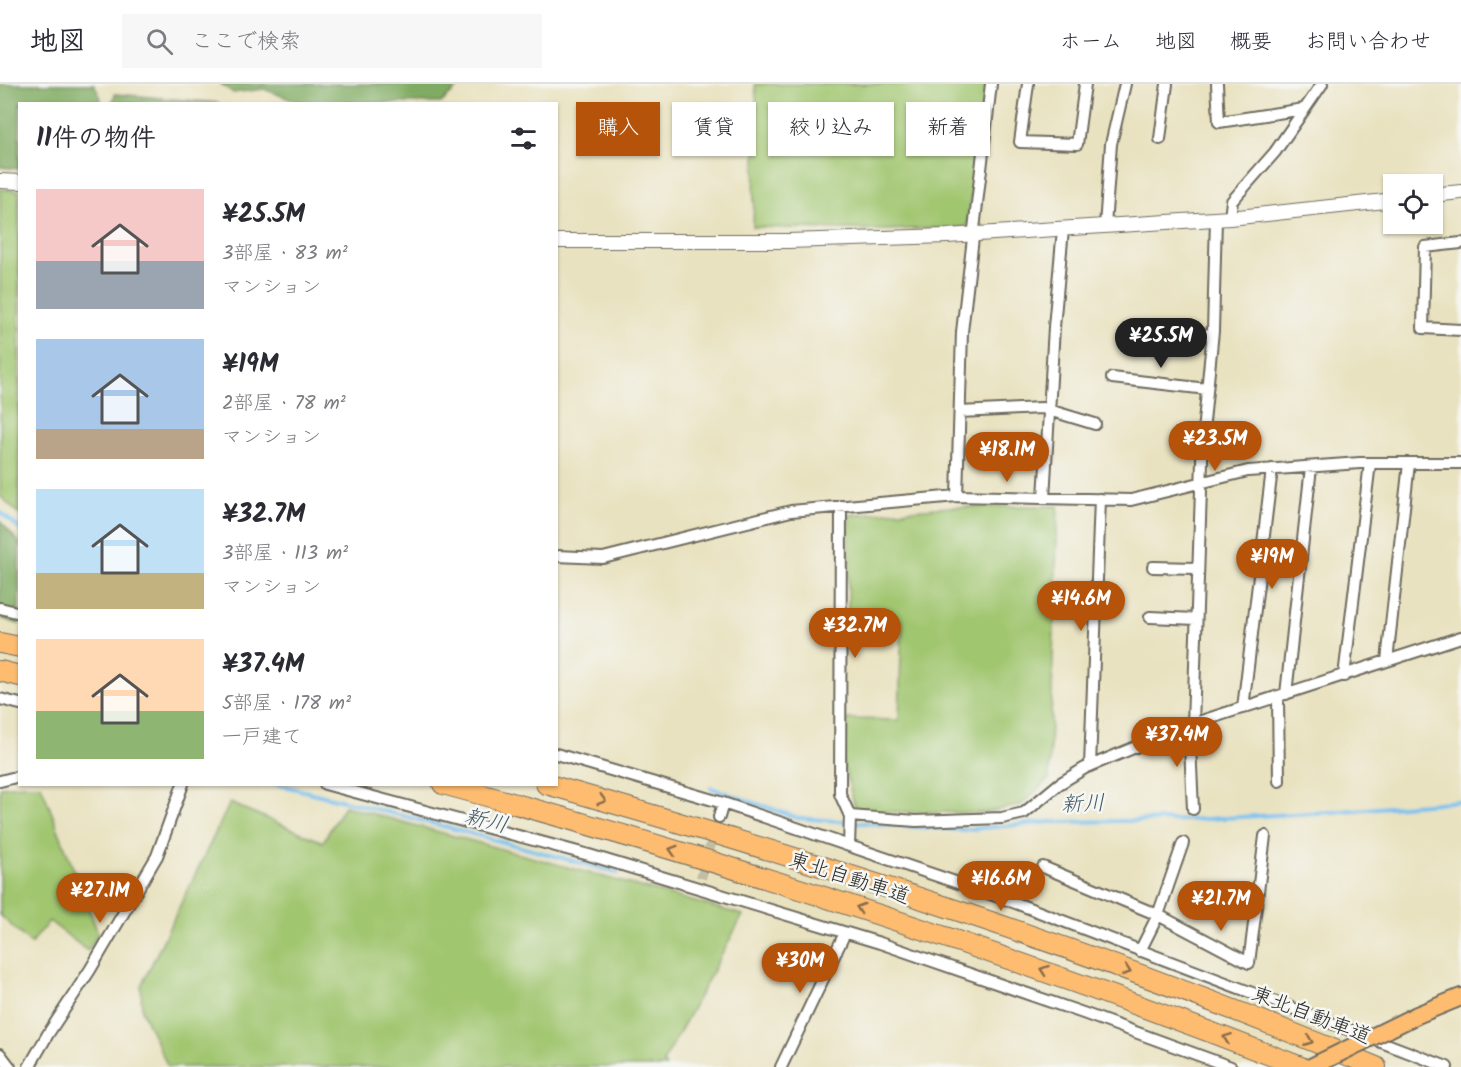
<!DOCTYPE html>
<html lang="ja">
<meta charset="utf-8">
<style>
body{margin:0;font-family:Kalam,"Klee One",sans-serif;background:#f7f7f7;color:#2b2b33;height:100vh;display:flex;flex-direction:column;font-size:22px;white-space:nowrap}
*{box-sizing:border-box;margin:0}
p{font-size:20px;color:#7c7c81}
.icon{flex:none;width:33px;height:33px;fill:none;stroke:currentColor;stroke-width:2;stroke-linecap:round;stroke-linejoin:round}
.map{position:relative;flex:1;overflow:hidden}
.sheet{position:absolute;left:18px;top:18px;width:540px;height:684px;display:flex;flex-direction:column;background:#fff;border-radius:0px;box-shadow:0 2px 4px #0004}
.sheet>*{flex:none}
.top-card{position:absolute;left:576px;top:18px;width:570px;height:54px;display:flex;gap:12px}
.controls{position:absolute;left:1383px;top:90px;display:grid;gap:12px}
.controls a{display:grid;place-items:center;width:60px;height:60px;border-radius:0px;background:#fff;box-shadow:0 2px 4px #0004;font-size:30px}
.price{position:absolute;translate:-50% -51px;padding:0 14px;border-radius:21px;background:#b45309;color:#fff;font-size:20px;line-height:39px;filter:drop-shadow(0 2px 3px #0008)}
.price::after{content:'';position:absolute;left:50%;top:36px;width:18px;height:14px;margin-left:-9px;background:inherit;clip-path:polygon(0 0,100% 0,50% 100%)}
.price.selected{background:#222;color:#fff}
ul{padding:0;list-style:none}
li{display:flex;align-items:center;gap:18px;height:150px;padding:0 18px}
li span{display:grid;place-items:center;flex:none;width:168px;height:120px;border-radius:0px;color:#555}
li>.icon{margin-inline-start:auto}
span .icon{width:72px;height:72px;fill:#fffc;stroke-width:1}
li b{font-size:26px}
h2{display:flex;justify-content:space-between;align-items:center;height:72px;padding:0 18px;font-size:26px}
.chip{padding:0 21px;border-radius:0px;background:#fff;box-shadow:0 2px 4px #0004;font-size:21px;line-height:54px}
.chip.selected{background:#b45309;color:#fff}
header{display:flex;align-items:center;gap:36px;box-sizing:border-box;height:84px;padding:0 30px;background:#fff;border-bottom:2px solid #e1e1e2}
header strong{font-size:28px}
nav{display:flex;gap:33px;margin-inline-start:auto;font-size:21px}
.search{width:420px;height:54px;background:#f7f7f7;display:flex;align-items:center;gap:15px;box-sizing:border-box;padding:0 21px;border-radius:0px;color:#7c7c81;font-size:22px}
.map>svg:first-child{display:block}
.green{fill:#a1c670;stroke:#66784e;stroke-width:1.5}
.forest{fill:#80ab62;stroke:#566b46;stroke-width:1.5}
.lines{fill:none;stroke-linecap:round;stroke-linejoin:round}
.stream{stroke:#78c0f0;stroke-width:4}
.minor-tunnel{stroke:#c3bda2;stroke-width:10;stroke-dasharray:10 5;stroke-linecap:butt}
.minor-casing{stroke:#6e6b5f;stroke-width:14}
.tertiary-casing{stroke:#6e6b5f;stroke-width:16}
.primary-casing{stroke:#6e6b5f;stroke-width:20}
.motorway-casing{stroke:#6e6b5f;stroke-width:22}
.minor{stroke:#fff;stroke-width:10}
.tertiary{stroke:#fff;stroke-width:14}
.primary{stroke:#fdbc70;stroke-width:16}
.motorway{stroke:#fdbc70;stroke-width:20}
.primary-bridge-casing{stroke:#6e6b5f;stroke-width:20;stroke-linecap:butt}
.primary-bridge{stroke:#fdbc70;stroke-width:16}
.oneway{stroke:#8a6c4a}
.labels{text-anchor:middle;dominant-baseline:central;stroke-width:5;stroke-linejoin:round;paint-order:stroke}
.street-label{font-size:21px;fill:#2b2b2b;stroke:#f6f6f2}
.water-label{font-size:22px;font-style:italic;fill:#425866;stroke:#f6f6f2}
</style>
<header>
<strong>地図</strong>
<div class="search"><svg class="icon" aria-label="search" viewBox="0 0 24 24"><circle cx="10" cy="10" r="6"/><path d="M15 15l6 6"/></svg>ここで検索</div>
<nav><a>ホーム</a><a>地図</a><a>概要</a><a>お問い合わせ</a></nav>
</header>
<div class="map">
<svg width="1461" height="983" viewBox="0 0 1461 983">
<rect width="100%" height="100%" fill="#f6f6f2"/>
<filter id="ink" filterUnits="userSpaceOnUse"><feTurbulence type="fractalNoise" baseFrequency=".0167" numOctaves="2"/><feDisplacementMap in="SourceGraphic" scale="12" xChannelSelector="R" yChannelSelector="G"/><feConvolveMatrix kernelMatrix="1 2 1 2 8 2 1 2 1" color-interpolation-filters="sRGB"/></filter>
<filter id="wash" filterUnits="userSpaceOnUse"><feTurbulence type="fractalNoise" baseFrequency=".008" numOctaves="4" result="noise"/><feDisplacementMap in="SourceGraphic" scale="24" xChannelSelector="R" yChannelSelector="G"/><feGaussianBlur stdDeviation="1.35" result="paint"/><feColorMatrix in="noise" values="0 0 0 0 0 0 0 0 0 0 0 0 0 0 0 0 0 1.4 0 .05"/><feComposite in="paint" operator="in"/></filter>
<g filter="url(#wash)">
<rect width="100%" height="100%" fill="#e9e2c0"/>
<path class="green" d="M755 0H986L967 143 885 146 753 143 757 22Z
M0 105 19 107V430L0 412Z
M1058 422 1049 695 1021 721 983 729 856 727 842 675 847 635 899 636 902 537 848 532 849 431 950 423Z
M22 701H41L98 849 88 867 49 837 31 860 0 831V703Z
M230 719 323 758 344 722 743 831 663 979 666 983H168L142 927 141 902Z"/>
<path class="forest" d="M0 0H94L101 14 100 19 20 20 19 85 0 83Z
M221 0H462L441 19H300L264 5 233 9Z
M115 10 220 19H112Z
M0 437 19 458V540L0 534Z"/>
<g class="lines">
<path class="stream" d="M0 428 20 445
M276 700 435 740 618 789
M711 704 798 734 960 746 1050 738 1188 736 1330 728 1461 717"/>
</g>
</g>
<g filter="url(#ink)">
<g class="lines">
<path class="minor-tunnel" d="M701 794 719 733"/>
<g class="minor-casing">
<path id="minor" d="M1028 0 1020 58 1077 60 1085 0
M1217 0 1219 38 1304 25
M1160 55 1167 0
M1230 134 1232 117 1275 68 1322 0
M1105 142 1111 60 1125 0
M1461 159 1425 163 1423 244 1461 246
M1125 257 1212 250
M1112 294 1207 305
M960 328 1042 324 1095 340
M957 412 962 248 991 0
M1044 414 1054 243 1063 145
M841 422 840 710 850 732 849 762
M556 472 603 474 791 427 957 412 1131 416 1248 387 1360 379H1461
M1153 483 1197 484
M0 524 20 529
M1150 533 1196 535
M1387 577 1409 379
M1344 592 1370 379
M1286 610 1311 383
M1278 613 1279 697
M0 615 20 620
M1243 624 1272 385
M1193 640 1203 348 1213 247 1216 135
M1189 641 1193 725
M556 670 723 719 1005 815 1447 983
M1090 682 1100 415
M0 697 20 692
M325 700 589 771 880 859 1083 929 1231 983
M850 732 916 737 1002 734 1024 729 1059 700 1085 684 1189 641 1461 553
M719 733 723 719
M1043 783 1158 831 1183 759
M1140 867 1158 831 1249 879 1265 752
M0 970 10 983
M29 983 48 950 90 886 157 772 183 700
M781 983 845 849"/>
</g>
<g class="tertiary-casing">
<path id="tertiary" d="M0 97 20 98
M1432 111 1461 108
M556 157H788L947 152 1230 134 1394 116"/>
</g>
<g class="primary-casing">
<path id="primary" d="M1417 931 1461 913"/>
</g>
<g class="motorway-casing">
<path id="motorway" d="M0 559 20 563
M0 587 20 592
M443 700C734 779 1020 873 1301 983
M546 700C827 780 1106 870 1376 983"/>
</g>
<use href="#minor" class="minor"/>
<use href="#tertiary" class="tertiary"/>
<use href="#primary" class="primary"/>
<use href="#motorway" class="motorway"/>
<g class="primary-bridge-casing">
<path id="primary-bridge" d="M1311 983 1417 931"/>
</g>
<use href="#primary-bridge" class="primary-bridge"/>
</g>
<defs><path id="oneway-chevron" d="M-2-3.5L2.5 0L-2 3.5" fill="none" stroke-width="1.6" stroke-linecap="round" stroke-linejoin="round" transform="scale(1.5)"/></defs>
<g class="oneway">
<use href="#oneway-chevron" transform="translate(602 716) rotate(16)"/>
<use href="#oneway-chevron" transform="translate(673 766) rotate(-163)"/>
<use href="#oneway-chevron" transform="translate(860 824) rotate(-162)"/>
<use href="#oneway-chevron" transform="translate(1044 886) rotate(-161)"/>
<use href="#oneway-chevron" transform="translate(1127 887) rotate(20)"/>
<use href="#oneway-chevron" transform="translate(1227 954) rotate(-159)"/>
<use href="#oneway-chevron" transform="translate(1309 957) rotate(21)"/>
</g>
</g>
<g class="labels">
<g class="street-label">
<text transform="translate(849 795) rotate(18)">東北自動車道</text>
<text transform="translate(1311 932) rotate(21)">東北自動車道</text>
</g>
<g class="water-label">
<text transform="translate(1083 721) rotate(-2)">新川</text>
<text transform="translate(486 738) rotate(14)">新川</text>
</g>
</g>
</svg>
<div class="controls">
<a><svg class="icon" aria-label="locate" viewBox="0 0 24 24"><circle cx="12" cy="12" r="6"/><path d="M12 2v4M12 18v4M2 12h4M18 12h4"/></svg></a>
</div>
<b class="price selected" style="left:1161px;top:285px">¥25.5M</b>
<b class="price" style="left:1215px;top:388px">¥23.5M</b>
<b class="price" style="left:1007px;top:399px">¥18.1M</b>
<b class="price" style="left:1272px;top:506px">¥19M</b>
<b class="price" style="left:1081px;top:548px">¥14.6M</b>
<b class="price" style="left:855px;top:575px">¥32.7M</b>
<b class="price" style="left:1177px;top:684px">¥37.4M</b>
<b class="price" style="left:1001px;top:828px">¥16.6M</b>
<b class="price" style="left:100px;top:840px">¥27.1M</b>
<b class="price" style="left:1221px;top:848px">¥21.7M</b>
<b class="price" style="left:800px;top:910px">¥30M</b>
<div class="top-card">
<a class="chip selected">購入</a>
<a class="chip">賃貸</a>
<a class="chip">絞り込み</a>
<a class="chip">新着</a>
</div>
<section class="sheet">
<h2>11件の物件<svg class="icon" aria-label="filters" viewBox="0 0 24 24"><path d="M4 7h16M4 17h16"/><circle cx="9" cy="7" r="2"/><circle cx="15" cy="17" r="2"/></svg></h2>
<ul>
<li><span style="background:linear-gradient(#f6c9c9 60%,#9aa5b1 0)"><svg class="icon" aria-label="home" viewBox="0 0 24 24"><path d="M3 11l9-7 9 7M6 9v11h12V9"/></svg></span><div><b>¥25.5M</b><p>3部屋 · 83 m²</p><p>マンション</p></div></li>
<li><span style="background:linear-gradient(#a9c7e8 75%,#b9a48a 0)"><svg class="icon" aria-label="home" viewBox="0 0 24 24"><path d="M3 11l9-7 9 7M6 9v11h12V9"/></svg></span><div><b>¥19M</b><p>2部屋 · 78 m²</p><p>マンション</p></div></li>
<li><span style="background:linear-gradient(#bfe0f5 70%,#c2b280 0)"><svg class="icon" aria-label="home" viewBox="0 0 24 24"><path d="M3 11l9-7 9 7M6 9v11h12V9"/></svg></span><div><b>¥32.7M</b><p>3部屋 · 113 m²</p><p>マンション</p></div></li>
<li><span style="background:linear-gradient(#ffd9b3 60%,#8fb573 0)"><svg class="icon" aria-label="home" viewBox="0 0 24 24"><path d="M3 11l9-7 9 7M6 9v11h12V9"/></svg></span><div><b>¥37.4M</b><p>5部屋 · 178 m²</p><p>一戸建て</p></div></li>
</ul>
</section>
</div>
